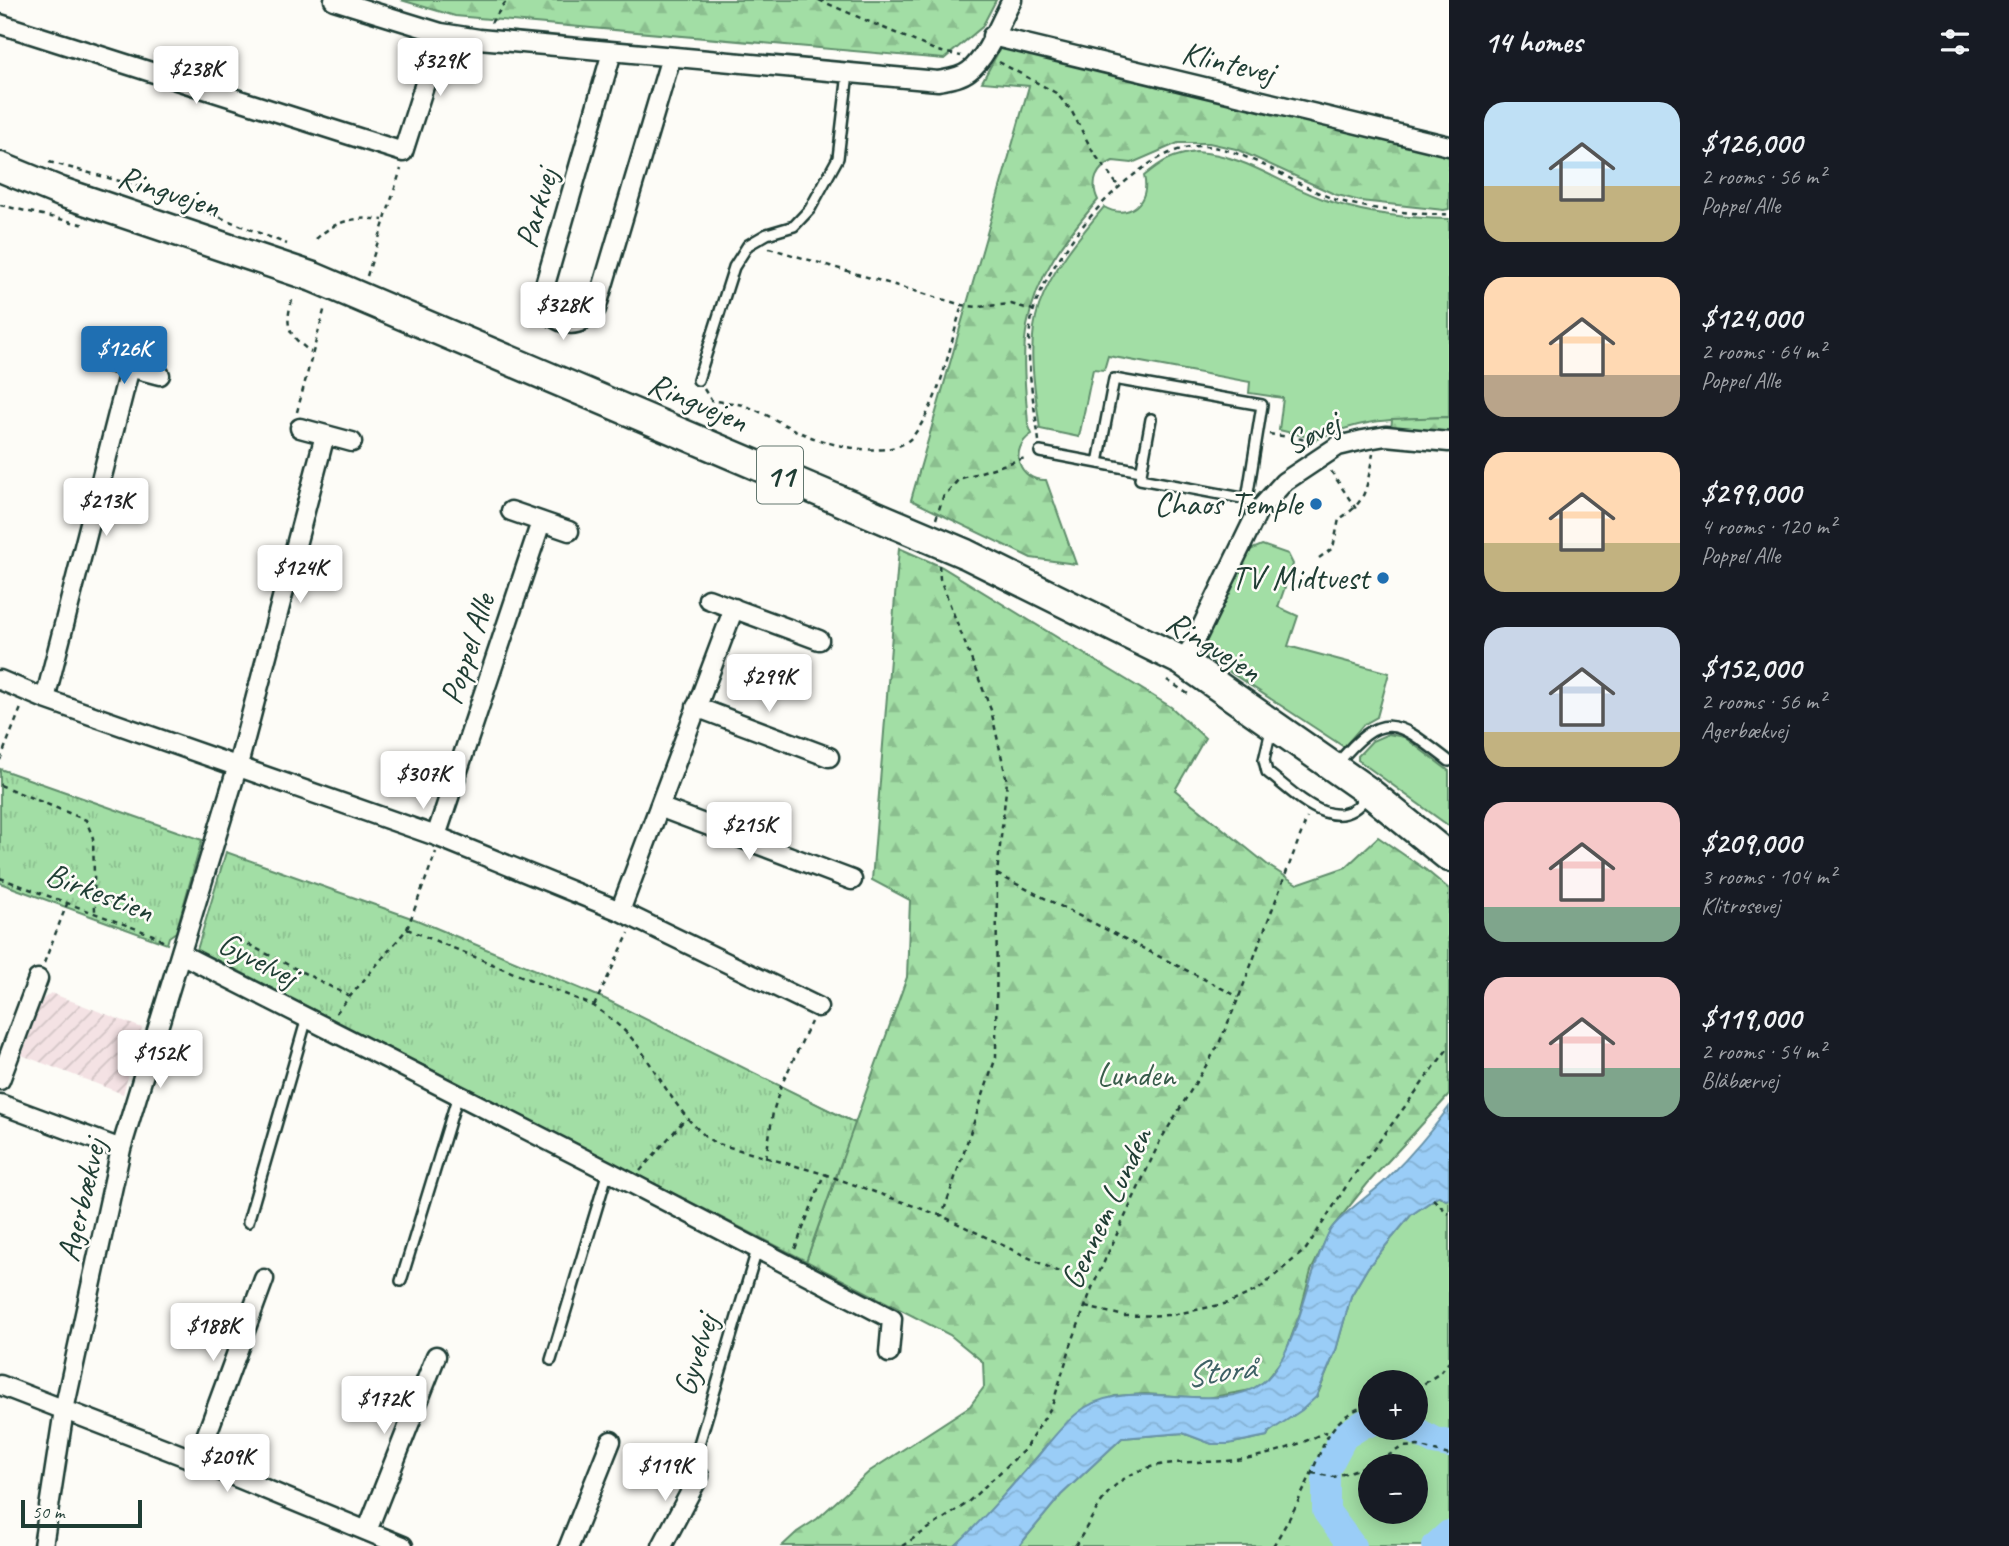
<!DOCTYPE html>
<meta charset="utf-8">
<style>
body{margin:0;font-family:Caveat,sans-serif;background:#242831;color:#f1f3f6;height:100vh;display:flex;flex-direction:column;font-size:26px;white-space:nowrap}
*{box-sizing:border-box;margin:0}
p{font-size:23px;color:#9ea1a6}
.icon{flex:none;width:38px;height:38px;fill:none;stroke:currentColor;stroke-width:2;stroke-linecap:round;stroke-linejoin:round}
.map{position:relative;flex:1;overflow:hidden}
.sheet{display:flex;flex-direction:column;background:#171b24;width:560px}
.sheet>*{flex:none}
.fabs{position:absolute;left:1358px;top:1370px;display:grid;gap:14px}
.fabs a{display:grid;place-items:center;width:70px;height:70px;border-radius:50%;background:#171b24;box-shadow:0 4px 18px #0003;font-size:35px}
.scale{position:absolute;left:21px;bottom:18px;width:121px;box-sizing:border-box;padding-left:7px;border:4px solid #1f3d34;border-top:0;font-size:19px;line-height:24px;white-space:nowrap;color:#1f3d34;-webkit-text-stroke:5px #fdfcf7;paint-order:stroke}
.price{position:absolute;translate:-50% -60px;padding:0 16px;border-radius:7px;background:#fff;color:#222;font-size:23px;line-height:46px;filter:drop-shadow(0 2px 4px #0008)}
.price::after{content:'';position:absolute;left:50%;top:42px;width:21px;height:16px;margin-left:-10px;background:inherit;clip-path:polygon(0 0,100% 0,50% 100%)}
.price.current{background:#1f6fb2;color:#fff}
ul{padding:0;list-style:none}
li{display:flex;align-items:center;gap:21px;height:175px;padding:0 35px}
li span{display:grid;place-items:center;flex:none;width:196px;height:140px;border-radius:21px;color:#555}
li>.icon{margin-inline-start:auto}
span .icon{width:84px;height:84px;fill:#fffc;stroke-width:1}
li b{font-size:30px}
h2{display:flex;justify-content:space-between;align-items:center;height:84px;padding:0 35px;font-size:30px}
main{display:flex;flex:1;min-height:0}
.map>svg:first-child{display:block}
.industrial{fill:url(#industrial-furrows)}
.green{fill:#a2dea5;stroke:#608e6c;stroke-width:2;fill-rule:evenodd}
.forest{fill:url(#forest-firs);stroke:#608e6c;stroke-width:2}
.park{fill:url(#park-tufts);stroke:#608e6c;stroke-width:2}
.water{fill:url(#water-waves);stroke:#6993a9;stroke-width:2}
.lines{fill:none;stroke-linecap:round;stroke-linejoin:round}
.river{stroke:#9acdf7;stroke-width:28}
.service-casing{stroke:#1f3d34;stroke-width:14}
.minor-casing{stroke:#1f3d34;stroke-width:23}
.primary-casing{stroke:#1f3d34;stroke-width:33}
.path{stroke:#1f3d34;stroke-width:2.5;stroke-dasharray:5 5;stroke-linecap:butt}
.service{stroke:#fdfcf7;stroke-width:9}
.minor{stroke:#fdfcf7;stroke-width:18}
.primary{stroke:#fdfcf7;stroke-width:28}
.poi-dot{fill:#1f6fb2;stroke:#fdfcf7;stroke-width:2.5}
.labels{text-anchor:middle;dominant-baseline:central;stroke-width:5;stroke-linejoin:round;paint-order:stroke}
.shield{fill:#fdfcf7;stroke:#62766e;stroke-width:2}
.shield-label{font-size:32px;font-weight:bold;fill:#1f3d34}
.street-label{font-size:33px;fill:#1f3d34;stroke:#fdfcf7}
.poi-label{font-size:33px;fill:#1f3d34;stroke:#fdfcf7;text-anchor:end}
.park-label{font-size:33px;fill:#395d4b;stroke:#fdfcf7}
.water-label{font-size:35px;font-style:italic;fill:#3e6165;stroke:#fdfcf7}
</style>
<main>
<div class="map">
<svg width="1449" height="1546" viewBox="0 0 1449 1546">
<defs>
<pattern id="industrial-furrows" width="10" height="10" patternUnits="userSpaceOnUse" patternTransform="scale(1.75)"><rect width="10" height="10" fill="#f4e2e4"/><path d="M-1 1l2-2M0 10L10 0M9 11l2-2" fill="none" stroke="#d1c3c4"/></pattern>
<pattern id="forest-firs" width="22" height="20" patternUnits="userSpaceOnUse" patternTransform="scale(1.75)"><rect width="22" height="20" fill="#a2dea5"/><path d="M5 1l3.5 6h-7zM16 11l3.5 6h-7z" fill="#8bbf8f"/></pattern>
<pattern id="park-tufts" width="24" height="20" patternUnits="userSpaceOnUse" patternTransform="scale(1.75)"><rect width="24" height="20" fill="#a2dea5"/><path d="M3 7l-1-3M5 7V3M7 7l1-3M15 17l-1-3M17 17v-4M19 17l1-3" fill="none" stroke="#8bbf8f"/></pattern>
<pattern id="water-waves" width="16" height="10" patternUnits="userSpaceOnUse" patternTransform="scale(1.75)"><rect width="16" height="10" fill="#9acdf7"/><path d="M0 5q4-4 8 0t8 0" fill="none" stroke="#84b1d4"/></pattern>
</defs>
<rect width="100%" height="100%" fill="#fdfcf7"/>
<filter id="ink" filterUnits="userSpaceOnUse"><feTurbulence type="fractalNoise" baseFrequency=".0143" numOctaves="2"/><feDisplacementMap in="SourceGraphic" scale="14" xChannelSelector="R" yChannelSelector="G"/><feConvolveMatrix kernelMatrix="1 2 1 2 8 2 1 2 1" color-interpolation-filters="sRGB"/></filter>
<g filter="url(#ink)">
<path class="industrial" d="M51 993 142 1028 123 1094 19 1054 39 1002Z"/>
<path class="green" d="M1196 152C1246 154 1285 188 1332 202 1371 215 1408 218 1449 219V417C1395 419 1361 418 1311 442L1304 436 1279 430 1283 398 1249 393 1250 382 1108 356 1104 370 1093 369 1079 437 1040 429C1035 390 1026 345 1039 306 1052 269 1079 237 1104 207 1128 221 1151 202 1144 176 1162 161 1172 155 1196 152Z
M1262 545 1288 554 1293 564 1278 607 1298 616 1288 646 1389 673 1377 717 1363 725 1344 747 1204 655 1205 640 1250 550Z
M1388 734 1404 737 1449 771V826L1358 760V756L1372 741Z
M1449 1193V1546H1019L1061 1495 1122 1438 1183 1433 1212 1444H1228L1267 1436 1269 1432 1317 1396 1336 1350 1351 1296 1368 1267 1411 1215 1439 1196 1446 1200ZM1370 1382H1416V1428H1370ZM1370 1466H1416V1512H1370Z"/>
<path class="forest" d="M401 0H996L982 27 944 59 455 16Z
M1002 45 1449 150V209L1444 210 1360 201 1334 194 1236 149 1209 143H1178L1132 163 1113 161C1096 168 1090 183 1098 200 1064 240 1037 274 1027 326 1021 357 1026 393 1028 424L1032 434C1008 449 1018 481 1046 480L1076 564 1031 558 911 500 1029 86 982 82Z
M1449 417V437L1391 432 1392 419Z
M899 548 942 567 1171 707 1205 738 1175 790 1269 866 1297 884 1346 867 1378 837 1426 870 1449 889V1095L1368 1183 1331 1229 1311 1271 1300 1313 1284 1357 1265 1381 1251 1390 1207 1398 1145 1394 1115 1396 1086 1407 1056 1435 977 1526 955 1546H782L797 1532 817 1519 870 1471 970 1406 984 1387 983 1362 950 1335 806 1261 842 1161 787 1090 855 1123 907 977 910 900 872 880Z"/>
<path class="park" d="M0 769 202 840 176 932 169 937 167 944 0 883Z
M226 852 417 920 605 999 855 1123 806 1261 197 950Z"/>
<path class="water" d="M1449 1107V1199L1446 1200 1439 1196 1411 1215 1368 1267 1351 1296 1336 1350 1316 1397 1302 1410 1269 1432 1267 1436 1228 1444H1212L1183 1433 1122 1438 1061 1495 1019 1546H955C985 1518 1011 1487 1038 1456 1052 1439 1068 1418 1086 1407 1137 1376 1217 1417 1262 1383 1295 1358 1305 1286 1322 1248 1325 1242 1327 1234 1331 1229 1343 1212 1371 1195 1387 1179 1409 1157 1431 1132 1449 1107Z"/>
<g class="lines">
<path class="river" d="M1411 1428 1434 1441 1449 1444
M1352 1546 1326 1511V1470L1344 1436 1365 1423H1370
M1436 1546 1449 1534"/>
<g class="service-casing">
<path id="service" d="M698 380 734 267 748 245 767 234 794 226 810 209 838 158 848 73
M1151 419 1140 479 1247 499 1250 502
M1040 452 1141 471
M1098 463 1114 379 1262 405 1247 499
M1271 730 1264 760 1267 772C1296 794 1336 839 1366 797
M1337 764C1384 707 1398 722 1449 761
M248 1222 307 1018
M401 1281 458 1095
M551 1360 608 1171
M699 1476 693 1464 757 1250"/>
</g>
<g class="minor-casing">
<path id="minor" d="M334 0 441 33 479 39 938 81C948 79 960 78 969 71 987 58 1001 20 1012 0
M0 24 403 152 441 33
M992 36 1449 146
M612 52 542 295 544 310C564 327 578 330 596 309L671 57
M98 359 160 375
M300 428 352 442
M511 511 569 531
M708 599 819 640
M1182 661 1192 647 1258 511 1284 482 1338 446 1363 440 1386 436 1449 442
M0 680 45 699 436 836 620 911 818 1007
M45 699 130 367
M696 707 829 757
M659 807 852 880
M436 836 541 522
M620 911 734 608
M181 954 608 1171 892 1319 889 1353
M0 1080 38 979
M0 1104 121 1149
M0 1385 197 1461 403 1546
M197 1461 264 1279
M367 1531 436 1356
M43 1546 64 1410 121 1149 238 765 325 435
M569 1546 611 1441
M662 1546 699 1476"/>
</g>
<g class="primary-casing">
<path id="primary" d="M0 167 61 192 313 277 966 554 1182 661 1369 792 1449 857"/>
</g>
<path class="path" d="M819 0 937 51 961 56
M491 23 507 0
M999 62 1056 93 1071 110 1093 152 1119 187
M49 162 149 189 287 244
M0 205 85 225
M316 239C336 220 357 216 383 220
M769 248 962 305 977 307 1011 304 1033 310
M367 276 401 169
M292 300C284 327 289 336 311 352
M704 389 711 400C723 403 737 402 748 407 770 415 789 429 811 437 837 447 894 460 913 436 941 400 949 348 962 305
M297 412 325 307
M1269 434 1302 439 1307 446
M1039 441C1034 400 1022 351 1034 309 1052 252 1136 146 1201 146 1242 146 1294 185 1334 199 1359 208 1422 216 1449 214
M1331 471 1356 509
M936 519 943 497 959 479 1028 457
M1319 558 1333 548 1339 519C1369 501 1366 486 1373 454
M939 565 940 579 991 710 1007 781 997 874 996 1057 942 1216
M1167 680 1188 694
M0 760 21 708
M0 785 86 820 93 838 95 912
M997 874 1239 997
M0 878 153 935 167 944
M407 929 594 1006C610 1018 626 1030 638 1046 662 1079 680 1120 715 1143L824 1174 942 1216 1092 1288
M218 953 232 936 349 996
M44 963 67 904
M594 1006 629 933
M336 1013 407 929 436 852
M766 1158 773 1112 781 1086 811 1022
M640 1171 686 1118
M1433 1199 1449 1214
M795 1249 824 1174
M1085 1307 1125 1316 1172 1315 1229 1303 1259 1289 1306 1249 1349 1182 1449 1047
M1416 1389 1440 1373 1449 1362
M1312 1473 1334 1477 1378 1462 1402 1447 1418 1446 1449 1455
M902 1546 966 1504 1024 1450 1052 1406 1072 1342 1092 1288 1160 1141 1218 1046 1239 997 1307 818
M1075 1546C1089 1526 1098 1500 1117 1484 1152 1455 1196 1465 1237 1460 1268 1456 1297 1446 1325 1432L1328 1433
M1273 1546C1286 1525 1297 1505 1307 1483 1325 1445 1326 1419 1370 1404"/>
<use href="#service" class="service"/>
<use href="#minor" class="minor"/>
<use href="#primary" class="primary"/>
</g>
</g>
<g class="poi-dot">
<circle cx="1316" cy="504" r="7"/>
<circle cx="1383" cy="578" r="7"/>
</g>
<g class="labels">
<rect class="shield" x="757" y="446.5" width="46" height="57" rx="5"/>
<g class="shield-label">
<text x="780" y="475">11</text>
</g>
<g class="street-label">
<text transform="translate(1228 62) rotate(13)">Klintevej</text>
<text transform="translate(169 191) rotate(18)">Ringvejen</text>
<text transform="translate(536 208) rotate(-74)">Parkvej</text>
<text transform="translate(698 402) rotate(23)">Ringvejen</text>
<text transform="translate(1312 433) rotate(-27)">Søvej</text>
<text transform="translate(1214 646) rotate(32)">Ringvejen</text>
<text transform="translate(467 649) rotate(-72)">Poppel Alle</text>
<text transform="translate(100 892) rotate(21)">Birkestien</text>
<text transform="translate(258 959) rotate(27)">Gyvelvej</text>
<text transform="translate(81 1200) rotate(-77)">Agerbækvej</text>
<text transform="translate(1106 1208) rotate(-65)">Gennem Lunden</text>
<text transform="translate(695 1355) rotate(-73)">Gyvelvej</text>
</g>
<g class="poi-label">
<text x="1302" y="504">Chaos Temple</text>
<text x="1369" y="578">TV Midtvest</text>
</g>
<g class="park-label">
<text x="1136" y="1075">Lunden</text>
</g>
<g class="water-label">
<text transform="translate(1220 1371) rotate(-7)">Storå</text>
</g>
</g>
</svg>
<div class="fabs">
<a>+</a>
<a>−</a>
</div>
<div class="scale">50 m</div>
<b class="price" style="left:440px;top:98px">$329K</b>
<b class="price" style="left:196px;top:106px">$238K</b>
<b class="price" style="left:563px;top:342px">$328K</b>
<b class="price current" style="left:124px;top:386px">$126K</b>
<b class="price" style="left:106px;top:538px">$213K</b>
<b class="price" style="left:300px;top:605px">$124K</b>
<b class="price" style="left:769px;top:714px">$299K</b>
<b class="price" style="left:423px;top:811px">$307K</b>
<b class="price" style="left:749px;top:862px">$215K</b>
<b class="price" style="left:160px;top:1090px">$152K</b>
<b class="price" style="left:213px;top:1363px">$188K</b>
<b class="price" style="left:384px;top:1436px">$172K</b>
<b class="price" style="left:227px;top:1494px">$209K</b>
<b class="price" style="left:665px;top:1503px">$119K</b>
</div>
<section class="sheet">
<h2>14 homes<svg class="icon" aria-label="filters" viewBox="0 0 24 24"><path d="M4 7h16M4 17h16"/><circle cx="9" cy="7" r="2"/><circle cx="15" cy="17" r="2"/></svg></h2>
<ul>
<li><span style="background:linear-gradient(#bfe0f5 60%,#c2b280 0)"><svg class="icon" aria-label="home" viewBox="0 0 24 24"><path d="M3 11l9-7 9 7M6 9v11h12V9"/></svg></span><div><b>$126,000</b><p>2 rooms · 56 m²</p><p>Poppel Alle</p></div></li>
<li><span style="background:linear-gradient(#ffd9b3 70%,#b9a48a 0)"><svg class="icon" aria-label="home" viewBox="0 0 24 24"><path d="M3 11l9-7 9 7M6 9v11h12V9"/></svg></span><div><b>$124,000</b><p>2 rooms · 64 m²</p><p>Poppel Alle</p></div></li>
<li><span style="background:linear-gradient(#ffd9b3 65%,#c2b280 0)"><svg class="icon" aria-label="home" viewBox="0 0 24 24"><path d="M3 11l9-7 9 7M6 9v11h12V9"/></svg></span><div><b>$299,000</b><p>4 rooms · 120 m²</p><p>Poppel Alle</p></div></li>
<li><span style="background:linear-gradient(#c9d6e8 75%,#c2b280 0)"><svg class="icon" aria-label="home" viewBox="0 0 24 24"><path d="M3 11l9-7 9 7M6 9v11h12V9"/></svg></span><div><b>$152,000</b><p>2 rooms · 56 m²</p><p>Agerbækvej</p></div></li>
<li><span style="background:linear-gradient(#f6c9c9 75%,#7fa58c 0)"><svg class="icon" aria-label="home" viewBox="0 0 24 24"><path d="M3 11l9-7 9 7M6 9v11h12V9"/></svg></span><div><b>$209,000</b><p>3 rooms · 104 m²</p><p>Klitrosevej</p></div></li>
<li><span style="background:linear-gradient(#f6c9c9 65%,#7fa58c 0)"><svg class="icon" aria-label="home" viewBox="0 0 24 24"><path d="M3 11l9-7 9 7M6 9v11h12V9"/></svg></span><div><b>$119,000</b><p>2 rooms · 54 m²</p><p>Blåbærvej</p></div></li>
</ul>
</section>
</main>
